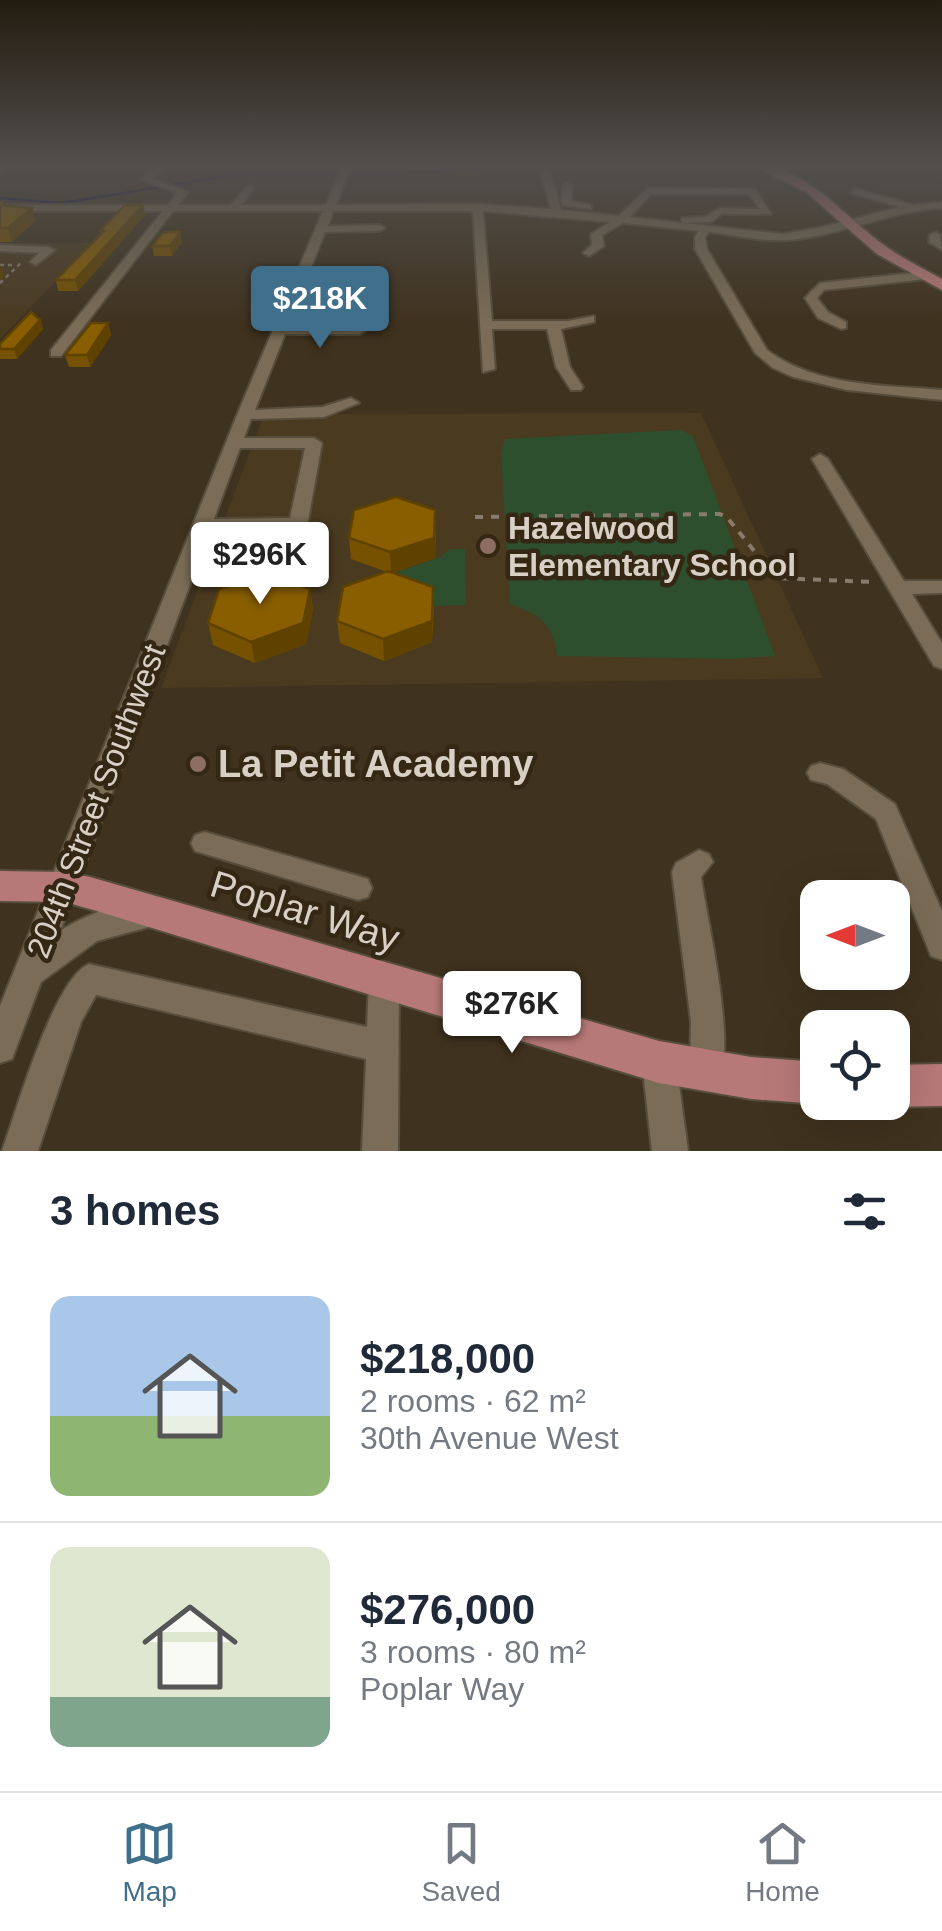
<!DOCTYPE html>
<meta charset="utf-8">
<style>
body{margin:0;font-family:Arial,sans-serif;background:#f6f6f7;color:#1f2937;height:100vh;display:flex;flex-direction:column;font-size:38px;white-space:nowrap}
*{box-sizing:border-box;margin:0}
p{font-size:32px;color:#747a83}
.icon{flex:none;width:55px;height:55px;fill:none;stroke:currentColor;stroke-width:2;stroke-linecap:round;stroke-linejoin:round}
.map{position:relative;height:1151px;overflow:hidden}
.drawer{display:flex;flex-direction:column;background:#fff;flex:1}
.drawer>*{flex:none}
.needle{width:65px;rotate:270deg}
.fabs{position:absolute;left:800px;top:880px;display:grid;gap:20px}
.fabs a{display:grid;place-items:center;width:110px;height:110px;border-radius:20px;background:#fff;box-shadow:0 10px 40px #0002;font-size:50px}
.price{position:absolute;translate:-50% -85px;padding:0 22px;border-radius:10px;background:#fff;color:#222;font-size:32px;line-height:65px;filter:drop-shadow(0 2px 5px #0008)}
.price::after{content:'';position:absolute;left:50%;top:60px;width:30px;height:22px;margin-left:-15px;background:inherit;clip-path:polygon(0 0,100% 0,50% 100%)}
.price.active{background:#3f6f8a;color:#fff}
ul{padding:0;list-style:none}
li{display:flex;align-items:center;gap:30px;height:250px;padding:0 50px}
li+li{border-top:2px solid #e0e1e3}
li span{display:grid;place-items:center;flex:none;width:280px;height:200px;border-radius:20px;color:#555}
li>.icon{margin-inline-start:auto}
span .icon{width:120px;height:120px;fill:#fffc;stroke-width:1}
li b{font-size:42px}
h2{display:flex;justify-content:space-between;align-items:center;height:120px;padding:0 50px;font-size:42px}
.menu{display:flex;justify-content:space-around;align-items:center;height:140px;border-top:2px solid #e0e1e3;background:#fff;font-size:28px;color:#747a83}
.menu a{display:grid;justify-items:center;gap:5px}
.menu .active{color:#3f6f8a}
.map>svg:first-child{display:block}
.built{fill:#4a3a20}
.green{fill:#2d4f2e}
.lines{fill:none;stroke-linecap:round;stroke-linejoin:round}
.stream{stroke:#03164f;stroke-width:2.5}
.minor-casing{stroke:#574d3c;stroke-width:4}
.major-casing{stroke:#574d3c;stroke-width:4}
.path-far1{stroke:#877c6d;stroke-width:2.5;stroke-dasharray:4 4;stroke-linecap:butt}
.path{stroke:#877c6d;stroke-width:4;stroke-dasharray:8 8;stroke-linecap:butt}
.minor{fill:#7a6c56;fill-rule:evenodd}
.major{fill:#b77977;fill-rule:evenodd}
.wall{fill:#755100}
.shaded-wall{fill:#5f4200}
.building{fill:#885e00;stroke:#5f4200;stroke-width:2.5}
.education-dot{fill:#8d6e63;stroke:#342815;stroke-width:4}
.labels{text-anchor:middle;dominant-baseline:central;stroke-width:9;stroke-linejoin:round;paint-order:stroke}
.poi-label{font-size:32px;font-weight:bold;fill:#d8d0c5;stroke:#342815;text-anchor:start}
.street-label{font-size:32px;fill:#d8d0c5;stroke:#342815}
.near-poi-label{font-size:38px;font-weight:bold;fill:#d8d0c5;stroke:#342815;text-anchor:start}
.near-street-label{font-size:38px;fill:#d8d0c5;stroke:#342815}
</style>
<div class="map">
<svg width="942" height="1151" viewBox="0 0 942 1151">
<rect width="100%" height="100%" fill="#3f321e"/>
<path class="built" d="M0 243H92L0 339Z
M701 413 823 678 161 688 264 414Z"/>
<path class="green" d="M681 430 693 436 775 656 732 659 557 656C554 624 539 614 510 604L501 454 505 439Z
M450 549H465L466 605 430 606 389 575 440 557Z"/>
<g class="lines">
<path class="stream" d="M0 198 62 203 234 175 393 174 538 165"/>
<g class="minor-casing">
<path id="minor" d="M3 165H12L0 174Z
M161 165H170L152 178 188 192 178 205H231L249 185 254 188 241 205H326L343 165H351L336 205 478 204 551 209 541 174 546 171 551 174 561 210 619 216 648 188 755 189 771 214H722L711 222 686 223 682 222V218L705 217 720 208 760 209 749 194H651L630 217 783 234 822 227 900 207 851 193 854 188 913 205 942 202V208C889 211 840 236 788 240 762 242 734 235 709 232L705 237 707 249 767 350C817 387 883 385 942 390V400L847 390 793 377 773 368 755 353 695 249V237L699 231 623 223 602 235 604 246 589 256 583 253 592 245 591 234 610 222 483 211 492 321H568L594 316V322L561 329 570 367 583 387 581 390H571L556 367 547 329H492L495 369 483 372 473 211H333L328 226 380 225 385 228 380 231 325 232 310 270 369 269 375 273 369 277 307 278 288 326H359L366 330 359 334H285L255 410 322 407 351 398 359 403 324 417 251 419 244 438H314L322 443 308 521 292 531H210L60 931C84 916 128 896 156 907L161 916 156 925 97 941 41 982 12 1059 0 1063V1006L237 415 323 211H173L61 356H51V350L163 211H0V205H168L177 193 140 179ZM240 448H305L290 518 214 519Z
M567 183 572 186 571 201 591 205V209L562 205V186Z
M935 232 940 235 942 250 929 242 930 235Z
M0 245 49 247 55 250 36 265 30 262 39 253 0 251Z
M922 272 926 273V279L824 290 817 298 828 312 846 322V328L841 329 818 318 805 298 820 283Z
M820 454 828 459 904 581H942V593L912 594 942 643V669L934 666 812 459Z
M820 763 843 769 895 804 942 911V960L931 956 876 819 827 784 811 780 807 773 811 766Z
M205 832 358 876 368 879 372 888 368 897 358 900 195 851 191 843 195 835Z
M699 850 709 854 713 862 701 877C708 925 736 1040 719 1082L707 1087 695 1082 690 1070 691 1022 672 872 676 863Z
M89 964 367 1027 369 981 373 971 384 966 395 971 399 981 398 1151H362L366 1059 96 995 81 1022 38 1151H2C16 1112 54 978 89 964Z
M659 1045 671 1050 676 1062 688 1151H652L642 1062 647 1050Z"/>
</g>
<g class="major-casing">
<path id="major" d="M752 165C808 165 845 219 888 248 905 260 924 269 942 279V290L877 254 806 192Z
M0 871 65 872 90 877 659 1041 751 1057 818 1062V1102H822L818 1104 751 1099 659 1083 90 909 65 902 0 901Z
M942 1064V1106L892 1107 881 1102H892V1065Z"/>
</g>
<path class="path-far1" d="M0 265H15
M0 283 22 262"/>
<path class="path" d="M475 517 719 514 726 516 776 578 874 582"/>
<use href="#minor" class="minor"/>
<use href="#major" class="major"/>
</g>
<path class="wall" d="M3 201 4 206 32 208 35 221 12 242H0V202Z
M143 205 145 215 78 291H58L56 280 100 234V231Z
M182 242 172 256H154L152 246Z
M40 320 43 329 17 359H0V344Z
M108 323 111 335 90 367H69L65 355Z
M436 530 435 558 392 573 434 608 432 642 384 661 340 643 337 621 387 572 351 559 349 538Z
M310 589 313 610 306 644 255 663 213 645 208 623Z"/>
<path class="shaded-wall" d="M143 205 145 215 78 291 75 280Z
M32 208 35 221 12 242 8 228Z
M180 232 182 242 172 256 170 246Z
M0 264 4 277 0 280Z
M40 320 43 329 17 359 14 349Z
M108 323 111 335 90 367 87 355Z
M435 510V558L391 573 390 552Z
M433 587 432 642 384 661 383 639Z
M310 589 313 610 306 644 255 663 251 642Z"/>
<path class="building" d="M0 205 32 208 8 228H0Z
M125 205H143L75 280H56L104 231H100Z
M164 232H180L170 246H152Z
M31 312 40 320 14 349H0V344Z
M91 323H108L87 355H65Z
M396 497 435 510 434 538 390 552 349 538 354 510Z
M388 571 433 587 432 621 383 639 337 621 343 587Z
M269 573 310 589 303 623 251 642 208 623 219 589Z"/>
<linearGradient id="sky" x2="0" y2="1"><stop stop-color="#231c10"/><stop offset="0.51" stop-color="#524f4c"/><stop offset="1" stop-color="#524f4c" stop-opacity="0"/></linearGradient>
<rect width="942" height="326" fill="url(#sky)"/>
<g class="education-dot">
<circle cx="488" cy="546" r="10"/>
<circle cx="198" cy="764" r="10"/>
</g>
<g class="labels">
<g class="poi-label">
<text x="508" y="528">Hazelwood<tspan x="508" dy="37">Elementary School</tspan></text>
</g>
<g class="street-label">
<text transform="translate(96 801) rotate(-69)">204th Street Southwest</text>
</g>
<g class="near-poi-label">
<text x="218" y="764">La Petit Academy</text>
</g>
<g class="near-street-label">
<text transform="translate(305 911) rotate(17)">Poplar Way</text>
</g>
</g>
</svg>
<div class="fabs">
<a><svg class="needle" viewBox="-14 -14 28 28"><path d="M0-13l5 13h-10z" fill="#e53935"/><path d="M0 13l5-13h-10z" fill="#747a83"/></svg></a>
<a><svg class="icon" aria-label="locate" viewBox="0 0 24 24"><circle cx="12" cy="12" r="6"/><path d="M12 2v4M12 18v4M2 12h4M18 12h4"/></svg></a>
</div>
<b class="price active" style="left:320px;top:351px">$218K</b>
<b class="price" style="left:260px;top:607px">$296K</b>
<b class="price" style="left:512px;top:1056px">$276K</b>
</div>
<section class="drawer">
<h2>3 homes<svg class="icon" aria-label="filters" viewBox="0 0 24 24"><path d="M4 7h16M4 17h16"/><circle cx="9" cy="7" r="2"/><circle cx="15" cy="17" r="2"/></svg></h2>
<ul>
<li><span style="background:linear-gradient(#a9c7e8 60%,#8fb573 0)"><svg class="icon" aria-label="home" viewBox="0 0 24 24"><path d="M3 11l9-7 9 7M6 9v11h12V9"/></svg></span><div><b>$218,000</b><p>2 rooms · 62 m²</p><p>30th Avenue West</p></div></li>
<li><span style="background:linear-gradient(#dfe7d0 75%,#7fa58c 0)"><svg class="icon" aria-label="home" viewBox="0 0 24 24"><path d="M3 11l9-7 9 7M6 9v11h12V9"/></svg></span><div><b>$276,000</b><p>3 rooms · 80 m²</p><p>Poplar Way</p></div></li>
</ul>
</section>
<nav class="menu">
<a class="active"><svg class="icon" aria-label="map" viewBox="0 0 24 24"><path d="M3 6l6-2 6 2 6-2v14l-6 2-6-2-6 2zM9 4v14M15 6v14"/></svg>Map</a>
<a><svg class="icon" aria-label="saved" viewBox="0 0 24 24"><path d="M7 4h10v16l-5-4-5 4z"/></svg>Saved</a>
<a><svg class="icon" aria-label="home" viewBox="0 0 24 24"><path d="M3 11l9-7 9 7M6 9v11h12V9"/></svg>Home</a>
</nav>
